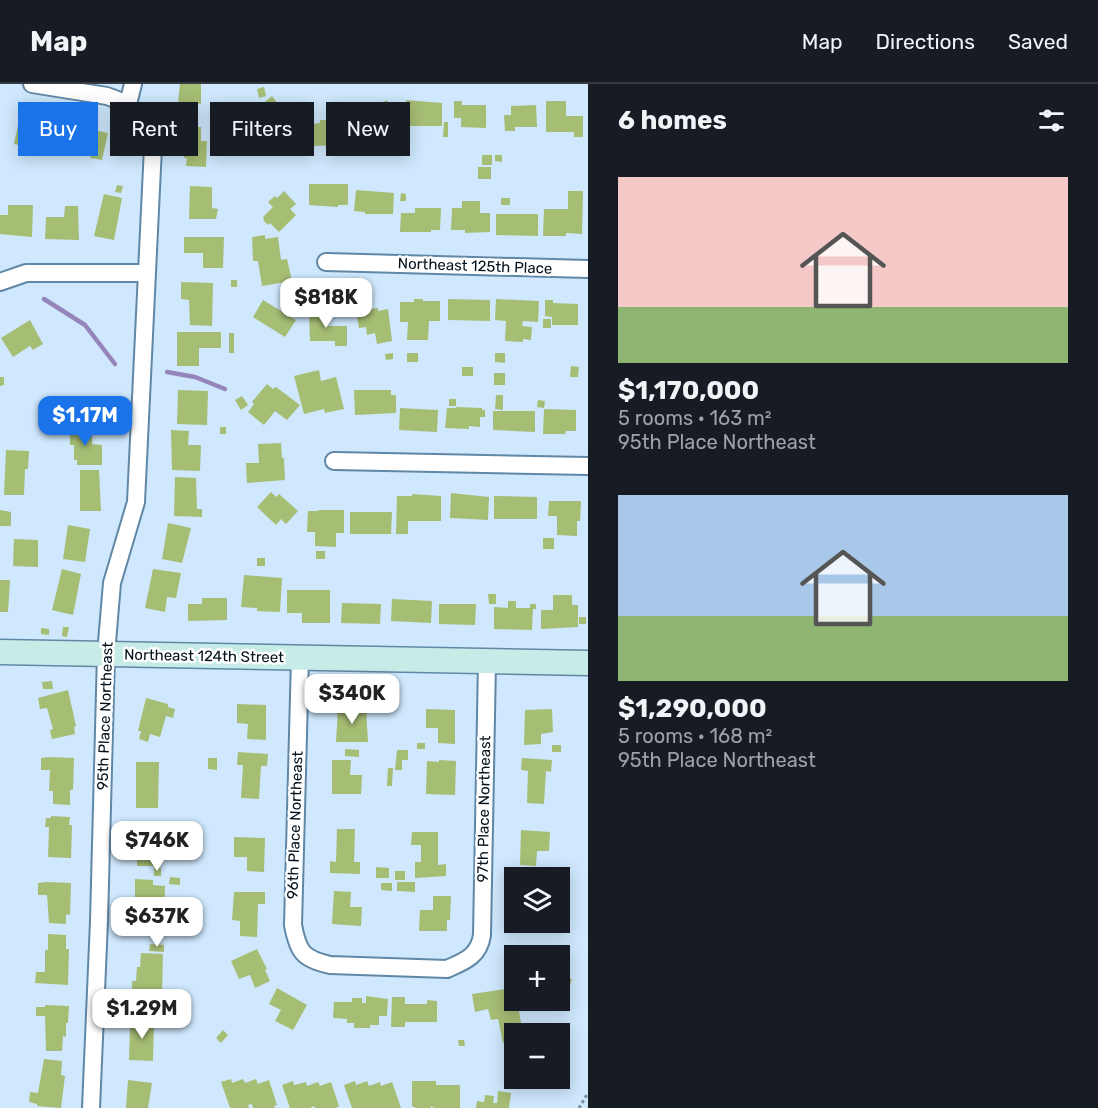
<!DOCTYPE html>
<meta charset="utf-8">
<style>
body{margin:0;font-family:Rubik,sans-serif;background:#242831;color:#f1f3f6;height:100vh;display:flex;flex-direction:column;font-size:22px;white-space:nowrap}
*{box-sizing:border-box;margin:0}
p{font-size:20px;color:#9ea1a6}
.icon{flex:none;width:33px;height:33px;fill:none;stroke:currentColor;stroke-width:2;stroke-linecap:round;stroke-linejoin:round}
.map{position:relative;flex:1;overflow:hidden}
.details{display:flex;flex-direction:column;background:#171b24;width:510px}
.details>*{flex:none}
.hud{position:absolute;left:18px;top:18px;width:480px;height:54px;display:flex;gap:12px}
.controls{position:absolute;left:504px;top:783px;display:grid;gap:12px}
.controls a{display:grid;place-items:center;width:66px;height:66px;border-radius:0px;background:#171b24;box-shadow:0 3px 15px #0003;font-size:30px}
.price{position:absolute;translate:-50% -51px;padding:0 14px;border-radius:12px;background:#fff;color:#222;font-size:20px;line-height:39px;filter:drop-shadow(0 2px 3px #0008)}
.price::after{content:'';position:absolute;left:50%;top:36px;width:18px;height:14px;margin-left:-9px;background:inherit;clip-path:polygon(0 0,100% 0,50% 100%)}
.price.active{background:#1a73e8;color:#fff}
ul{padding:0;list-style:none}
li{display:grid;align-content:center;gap:12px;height:318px;padding:0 30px}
li span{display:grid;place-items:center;height:186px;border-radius:0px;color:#555}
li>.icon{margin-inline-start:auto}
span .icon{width:108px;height:108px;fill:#fffc;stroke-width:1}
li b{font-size:26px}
h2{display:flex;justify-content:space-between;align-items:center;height:72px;padding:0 30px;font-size:26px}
.chip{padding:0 21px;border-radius:0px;background:#171b24;box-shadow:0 3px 15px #0003;font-size:21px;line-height:54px}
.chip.active{background:#1a73e8;color:#fff}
header{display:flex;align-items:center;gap:36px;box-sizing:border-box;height:84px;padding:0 30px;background:#171b24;border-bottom:2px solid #363941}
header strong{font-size:28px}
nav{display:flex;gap:33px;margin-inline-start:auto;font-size:21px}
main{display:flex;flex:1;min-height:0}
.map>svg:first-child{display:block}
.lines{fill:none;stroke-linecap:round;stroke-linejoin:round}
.stream{stroke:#9585ba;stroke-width:4.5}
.building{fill:#a6bd74}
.street-casing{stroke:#6087a6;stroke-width:20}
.secondary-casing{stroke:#6087a6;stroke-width:27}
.path{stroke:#798d9e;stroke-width:3;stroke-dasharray:3 3;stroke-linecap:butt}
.street{stroke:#fff;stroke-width:16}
.secondary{stroke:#c7ece7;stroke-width:24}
.labels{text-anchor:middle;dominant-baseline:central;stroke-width:5;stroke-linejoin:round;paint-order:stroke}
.street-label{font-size:15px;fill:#03111c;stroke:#fff}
</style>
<header>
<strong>Map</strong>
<nav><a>Map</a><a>Directions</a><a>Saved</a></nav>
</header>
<main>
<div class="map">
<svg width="588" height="1024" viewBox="0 0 588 1024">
<rect width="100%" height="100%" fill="#cfe8fd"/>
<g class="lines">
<path class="stream" d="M44 215 85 241 115 280
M167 288 195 293 225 305"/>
</g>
<path class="building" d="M180 0H201V20L178 19Z
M264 3 266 12 259 14 257 5Z
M272 12 292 38 290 40 295 47 278 61 262 39 268 35 259 23Z
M387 16 397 39 394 40 398 50 378 58 374 49 364 53 355 32Z
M406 16 442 19V42H406Z
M454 17H462V21H486V44L461 43V34H454Z
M546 17H566V32H583V53H574V48H546Z
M536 21 537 43H515V47H505L504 31H511V22Z
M40 35 54 38 46 66 14 60 18 41 33 44 34 40 39 41Z
M320 36H332V39L347 38 348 61 312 62 311 40 320 39Z
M444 38H448V53H443Z
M75 42 108 49 102 76 90 74 91 67 71 62Z
M185 43H201V57H207L206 83 186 82 187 74H184Z
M482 71H492V81H482Z
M495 71H502V78L495 77Z
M478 83H491V95H478Z
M309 100H348V121H338V123L309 121Z
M117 101 123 102 121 109 115 108Z
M190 102 212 103V124L218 125 216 135H189Z
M356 106 394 109 393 130H365V128L354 127Z
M284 107 296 120 290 125 296 131 279 148 270 139 268 141 263 136 264 135 263 133 273 123 268 118 275 112 277 114Z
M568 107H583L582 150 566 149V152H543L544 125H568Z
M401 109 406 110V117H400Z
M104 110 122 114 114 156 94 152Z
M501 114H510V121H501Z
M462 117H480V129H490V148L465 149V146H451L452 124H462Z
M8 121H33L32 153 0 150V131H8Z
M65 122H78L79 156 45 155 46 133H64Z
M415 124H441L440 146H431V148H400L401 129H415Z
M496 130H538V152L496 151Z
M265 151V155L278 153 281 176 287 175 292 197 262 202 258 177H253L252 153Z
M184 153H224L223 184H203V169H184Z
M231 196H237V203H231Z
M181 198 213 199 212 242 190 241 189 216 181 215Z
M414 215H423V217H440V237H429L428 256H407L408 238H400V218H414Z
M448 215 490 216V237L448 236Z
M496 215 539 217 538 238 523 237 522 242 532 243 531 256 523 255V258L505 257 506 237 495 236Z
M263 216 296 236 285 253 253 233Z
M545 216H553V219L578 220V241H552V233L545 232Z
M378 224V227L388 225 392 257 377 260 375 249 367 251 366 243 359 244 356 227Z
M309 227H328V242H347V262H335V257H310Z
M543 235H551V244H543Z
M30 236 43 260 33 266 30 262 13 273 1 254Z
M177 248H221V264H199V282H177Z
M229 249H234V269H229Z
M393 269V275L386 276 385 270Z
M407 269H418V278H407Z
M495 269H505V279L495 278Z
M571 282 579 283 578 293H570Z
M462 283H473V292H462Z
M319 286 321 297 336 293 344 325 325 329 324 325 304 330 294 292Z
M494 289H505V301H494Z
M0 293H4V301L0 302Z
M267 300 273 305 276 303 300 321 287 336 275 327 264 341 248 328 254 320 252 318Z
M178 306 208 307 207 341 177 340Z
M354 306H391V311H396V329L355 331Z
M496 311H503V326L495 325Z
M242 312 248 321 241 326 235 316Z
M449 315H456V322H449Z
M538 316 545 317 544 324 537 323Z
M456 323 482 324V326H485V333H480V343L469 342V345L445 344 447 324H456Z
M400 324 438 326 437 348 399 346Z
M544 325 576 326V347H566L565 350H543Z
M493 327H535V348L493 346Z
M220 343H226V350H220Z
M70 344H92V360L102 361V381H77V376H74V361H70Z
M171 346 189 347 188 361H201L200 387 172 386Z
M281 359 282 374H284L285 396 247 399 246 379H259L258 360Z
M6 366 29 367 28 385H25L24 411H4Z
M80 386H99L101 427H80Z
M175 393 196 394 197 425H202V433L174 432Z
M271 408 276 413 279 410 298 427 286 440 281 435 276 441 257 423Z
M451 409 489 413 488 436 450 434Z
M412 410 441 412V437H408V450H396L397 412H412Z
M494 412 537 413V435H494Z
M549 417H581L580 437H577V452L557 451V432H548Z
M0 426 11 428V442H0Z
M319 426H344V449H336V463L315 462V448H307L308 427H318Z
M350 428H392L391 450H350Z
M168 439 191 444 182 479 162 475Z
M68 441 90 445 85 478 63 475Z
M543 454H554V465H543Z
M14 455 38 456V483L13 482Z
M316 467H325V475H316Z
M257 474H265V482H257Z
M62 485 81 490 73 531 52 526Z
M153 485 181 489 176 514 167 513 165 528 145 524Z
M244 491 282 494 280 528 257 527V524L241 523Z
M0 496H10L8 528H0Z
M287 506H330V539H302V529H287Z
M488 510H496V520H489Z
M553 511H572V521H578V543L541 545V526H553Z
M202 514H227V536L188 537V520H202Z
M392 515 432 517 431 539 391 537Z
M508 517H516V524H530V520H536V525H533L532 546 494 545V523L508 524Z
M342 519 381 520 380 540 341 539Z
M439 520H476L475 541 439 540Z
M579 533H586V540H579Z
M63 543H69L67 553 62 552Z
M41 544 49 545V551L41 550Z
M52 597 53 605H43L42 598Z
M68 606 76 642 74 643 75 650 52 655 50 646 53 645 47 624 40 625 38 614Z
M146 614 168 620V623L175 625 173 634 166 632 160 653 150 650 148 658 139 655 141 647H138Z
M237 620 266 621V656L247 655 248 640 237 639Z
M338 624H366L368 658H336Z
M426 625 455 626V660L438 659V644H426Z
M552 625 553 648 541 650V660L524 661 525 626Z
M417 659H425V665H417Z
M552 661H561V668H552Z
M345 665 359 666V673L345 672Z
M397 666H408V676H402V686H395Z
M238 668 268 670 267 682H261L259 715 241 714 243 681H237Z
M50 673 74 674 73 706H70V721L53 720V707H49L50 686H41V674Z
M208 674H217V686L208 685Z
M522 674 552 676 551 688 546 687 544 720 527 719 528 687 521 686Z
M332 676H351L350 691H362L361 710H332Z
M439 676 456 677 455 711 426 710 427 677 439 678Z
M136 678H159L158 724H136Z
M388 684H393L392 702H387Z
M51 732 70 733 69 741H72L71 774 48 773 49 743H45L46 734H51Z
M135 740 159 741V743H167V754L159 753 156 782H137V773H134Z
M337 745H355L354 778H360V790L330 789V777L336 778Z
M521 746 550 748 549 767H537L536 782 520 781Z
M412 748H438V781L446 780V792L415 794V778H421V761H411Z
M234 753 265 754 264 788 247 787V773H234Z
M376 783 389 784V794H376Z
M154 784H161V792H154Z
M395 787H405V796H395Z
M170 793 180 794V801L169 800Z
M135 795 153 796V801L165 802 164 834H169V839H172L171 847 141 846 139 818H135Z
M47 798 71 799 70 831 66 830V840L49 839 47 811H38V799Z
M397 798H415V808L397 807Z
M381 799H392V807L381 806Z
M334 807 351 808 350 823H362L361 842 332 840Z
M234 808H265V820H258L257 853 240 852V837L232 836Z
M433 812H451L450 836H447V847H419L420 826H433Z
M524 838H542L541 848 524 847Z
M48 850 66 851V865H69L68 901 35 899 36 888H45V866H48Z
M150 860 164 861V868L149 867Z
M523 863 549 871V872H520Z
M257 865 267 885 265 886 270 897 255 904 250 891 239 895 231 877Z
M141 869 163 870 162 910H153V920L132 919V897H136L137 883H140Z
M564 894 572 895 570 901 563 900Z
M277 904 307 921 293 946 275 937 281 926 269 920Z
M505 905 508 917 517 916 523 950H514V957L503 959 498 935 491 936 488 925 475 928 472 910Z
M366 912 388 915 387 932H379V941H370V944H354V939H347V935L333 934 334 918H352V914H362V919H366Z
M392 913H405V920H427V916L437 917V938H405V943H391Z
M45 921 69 922 68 939H66V953L63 952 62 967H46L45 932H36V923H45Z
M133 933H151V941H154L153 977 129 976 130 941H133Z
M223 946 228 951 221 959 216 954Z
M458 956H464L465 962H459Z
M44 975 62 977 61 991 65 992 61 1024 37 1022V1020L29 1018 30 1008 38 1009Z
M231 995 232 999 243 995 245 999 256 995 258 1000 269 996 277 1021 274 1022 275 1024H253L252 1020 248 1021 249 1024H230L221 998Z
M128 996 152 999 148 1024H126Z
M293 997 294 1001 306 998 307 1002 318 998 320 1002 331 998 339 1022 336 1024H315L314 1022 310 1024H290L282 1001Z
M355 997 356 1001 367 997 369 1002 380 998 381 1002 392 998 401 1024H352L344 1001Z
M412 997H436V1001H460V1024H434L431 1022V1024H416L412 1022Z
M498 1007 511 1009 509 1024H476L477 1017 484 1018 485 1011 494 1012 493 1019H497Z"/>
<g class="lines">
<g class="street-casing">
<path id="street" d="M32 0 107 12 128 20
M326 178 588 185
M0 198 26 189H147
M334 377 588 382
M300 574 293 841C298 868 303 875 330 881L447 885C465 877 479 872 482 851L487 578
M91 1024 99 837 106 570 112 499 136 418 153 63 142 38 128 20 133 0"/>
</g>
<g class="secondary-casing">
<path id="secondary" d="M0 568 588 579"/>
</g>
<path class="path" d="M579 1024 588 1009"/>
<use href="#street" class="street"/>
<use href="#secondary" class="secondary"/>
</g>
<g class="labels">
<g class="street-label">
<text transform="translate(475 182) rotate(2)">Northeast 125th Place</text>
<text transform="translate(204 572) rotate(1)">Northeast 124th Street</text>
<text transform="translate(105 632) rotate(-88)">95th Place Northeast</text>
<text transform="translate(484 725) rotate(-89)">97th Place Northeast</text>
<text transform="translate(295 741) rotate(-88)">96th Place Northeast</text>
</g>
</g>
</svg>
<div class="controls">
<a><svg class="icon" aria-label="layers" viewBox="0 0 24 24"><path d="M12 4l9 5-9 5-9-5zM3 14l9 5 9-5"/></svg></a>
<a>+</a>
<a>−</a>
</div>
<b class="price" style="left:326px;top:245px">$818K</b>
<b class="price active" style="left:85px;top:363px">$1.17M</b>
<b class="price" style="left:352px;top:641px">$340K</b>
<b class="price" style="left:157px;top:788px">$746K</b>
<b class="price" style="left:157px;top:864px">$637K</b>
<b class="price" style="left:142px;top:956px">$1.29M</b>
<div class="hud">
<a class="chip active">Buy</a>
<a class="chip">Rent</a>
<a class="chip">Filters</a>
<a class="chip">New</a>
</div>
</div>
<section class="details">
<h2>6 homes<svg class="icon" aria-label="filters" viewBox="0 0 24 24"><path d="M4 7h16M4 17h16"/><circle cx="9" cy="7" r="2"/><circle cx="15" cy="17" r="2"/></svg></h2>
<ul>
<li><span style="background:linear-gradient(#f6c9c9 70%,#8fb573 0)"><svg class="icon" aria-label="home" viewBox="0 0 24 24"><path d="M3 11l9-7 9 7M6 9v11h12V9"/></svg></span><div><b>$1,170,000</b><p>5 rooms · 163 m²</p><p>95th Place Northeast</p></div></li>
<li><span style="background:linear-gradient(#a9c7e8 65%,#8fb573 0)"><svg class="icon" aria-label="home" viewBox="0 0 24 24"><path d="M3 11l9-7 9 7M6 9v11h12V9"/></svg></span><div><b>$1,290,000</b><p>5 rooms · 168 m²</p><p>95th Place Northeast</p></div></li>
</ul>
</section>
</main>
